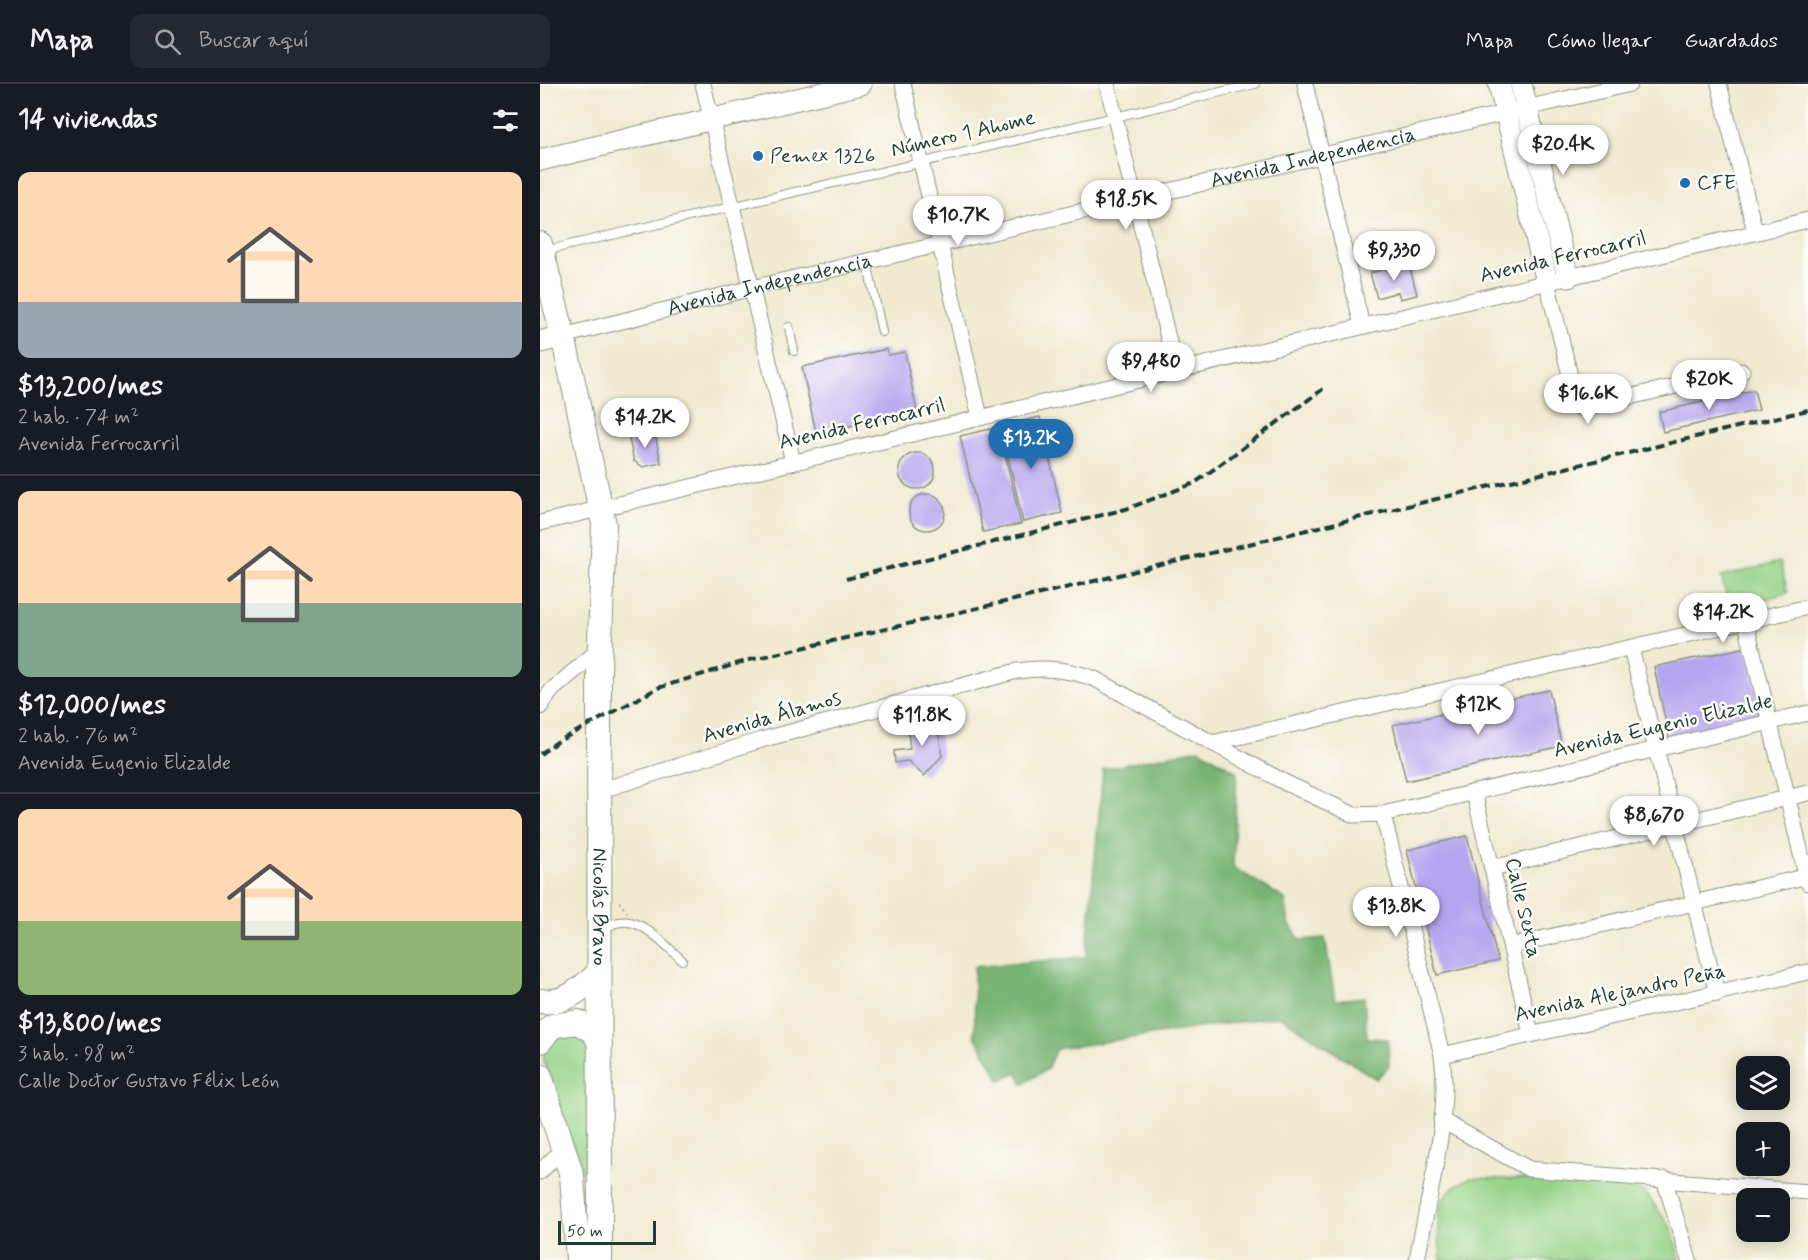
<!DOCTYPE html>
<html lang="es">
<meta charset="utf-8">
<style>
body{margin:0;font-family:Mynerve,sans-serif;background:#242831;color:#f1f3f6;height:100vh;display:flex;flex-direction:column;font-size:22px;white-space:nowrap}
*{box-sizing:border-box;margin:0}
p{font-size:20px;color:#9ea1a6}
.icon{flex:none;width:33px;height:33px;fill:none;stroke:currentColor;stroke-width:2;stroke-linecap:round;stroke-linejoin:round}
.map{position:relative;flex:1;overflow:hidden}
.side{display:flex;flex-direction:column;background:#171b24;width:540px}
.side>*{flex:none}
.buttons{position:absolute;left:1196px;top:972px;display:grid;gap:12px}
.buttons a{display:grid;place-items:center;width:54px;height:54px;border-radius:12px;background:#171b24;box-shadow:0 3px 15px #0003;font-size:30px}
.scale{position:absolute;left:18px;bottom:15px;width:98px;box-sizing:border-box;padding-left:6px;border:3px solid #1f3d34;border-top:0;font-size:16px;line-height:21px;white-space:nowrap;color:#1f3d34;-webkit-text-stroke:4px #fdfcf7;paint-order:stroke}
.price{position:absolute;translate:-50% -51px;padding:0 14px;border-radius:21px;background:#fff;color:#222;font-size:20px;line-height:39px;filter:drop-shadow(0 2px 3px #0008)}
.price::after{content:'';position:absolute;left:50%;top:36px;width:18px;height:14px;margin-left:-9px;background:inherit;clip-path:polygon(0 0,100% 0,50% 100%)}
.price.selected{background:#1f6fb2;color:#fff}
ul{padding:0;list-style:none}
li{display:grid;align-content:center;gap:12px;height:318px;padding:0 18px}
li+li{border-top:2px solid #363941}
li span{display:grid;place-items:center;height:186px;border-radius:12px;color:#555}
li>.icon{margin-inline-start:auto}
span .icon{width:108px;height:108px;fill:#fffc;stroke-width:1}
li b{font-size:26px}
h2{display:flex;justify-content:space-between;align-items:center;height:72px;padding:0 18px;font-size:26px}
header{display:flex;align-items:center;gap:36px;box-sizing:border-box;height:84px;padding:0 30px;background:#171b24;border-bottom:2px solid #363941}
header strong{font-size:28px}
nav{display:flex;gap:33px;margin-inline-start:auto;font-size:21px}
.search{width:420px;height:54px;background:#242831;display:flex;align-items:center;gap:15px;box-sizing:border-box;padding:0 21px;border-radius:12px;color:#9ea1a6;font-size:22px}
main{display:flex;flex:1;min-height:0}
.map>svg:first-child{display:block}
.green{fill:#96d388;stroke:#5a885e;stroke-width:1.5}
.forest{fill:#78b574;stroke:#4c7954;stroke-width:1.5}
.building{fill:#b5a4f0}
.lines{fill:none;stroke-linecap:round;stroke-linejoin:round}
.lane-casing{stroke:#889482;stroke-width:10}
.street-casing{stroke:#889482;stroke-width:17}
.secondary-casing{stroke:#889482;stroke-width:23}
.primary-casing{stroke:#889482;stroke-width:26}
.path{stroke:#889482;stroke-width:2;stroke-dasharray:1.5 4.5;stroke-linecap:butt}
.lane{stroke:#fff;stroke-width:8}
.street{stroke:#fff;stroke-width:15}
.secondary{stroke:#fff;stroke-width:21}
.primary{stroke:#fff;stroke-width:24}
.rail{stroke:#1f3d34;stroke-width:4;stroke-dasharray:9 4.5;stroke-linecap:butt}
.poi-dot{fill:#1f6fb2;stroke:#fdfcf7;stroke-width:2}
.labels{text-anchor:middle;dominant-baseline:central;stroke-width:5;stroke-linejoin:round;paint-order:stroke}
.street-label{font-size:21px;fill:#1f3d34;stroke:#fdfcf7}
.poi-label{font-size:21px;fill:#1f3d34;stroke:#fdfcf7;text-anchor:start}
</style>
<header>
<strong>Mapa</strong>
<div class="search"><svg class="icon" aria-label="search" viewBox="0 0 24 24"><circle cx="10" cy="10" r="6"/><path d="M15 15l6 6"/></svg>Buscar aquí</div>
<nav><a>Mapa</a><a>Cómo llegar</a><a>Guardados</a></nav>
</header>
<main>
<section class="side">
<h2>14 viviendas<svg class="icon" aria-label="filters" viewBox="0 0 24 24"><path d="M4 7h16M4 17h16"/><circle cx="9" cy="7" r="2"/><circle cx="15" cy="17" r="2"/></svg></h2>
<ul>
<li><span style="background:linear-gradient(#ffd9b3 70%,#9aa5b1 0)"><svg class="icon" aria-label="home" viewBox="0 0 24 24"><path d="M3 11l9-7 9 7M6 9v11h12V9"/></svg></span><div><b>$13,200/mes</b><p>2 hab. · 74 m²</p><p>Avenida Ferrocarril</p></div></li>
<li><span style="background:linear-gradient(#ffd9b3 60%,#7fa58c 0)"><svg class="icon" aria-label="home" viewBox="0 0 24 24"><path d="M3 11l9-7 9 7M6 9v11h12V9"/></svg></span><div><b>$12,000/mes</b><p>2 hab. · 76 m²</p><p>Avenida Eugenio Elizalde</p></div></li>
<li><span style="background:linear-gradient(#ffd9b3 60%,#8fb573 0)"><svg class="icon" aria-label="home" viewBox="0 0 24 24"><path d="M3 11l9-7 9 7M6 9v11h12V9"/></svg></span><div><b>$13,800/mes</b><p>3 hab. · 98 m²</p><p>Calle Doctor Gustavo Félix León</p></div></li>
</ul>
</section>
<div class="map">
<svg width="1268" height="1176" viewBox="0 0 1268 1176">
<rect width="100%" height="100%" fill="#fdfcf7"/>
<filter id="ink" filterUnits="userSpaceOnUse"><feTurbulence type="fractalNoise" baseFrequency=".0167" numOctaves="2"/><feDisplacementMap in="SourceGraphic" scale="12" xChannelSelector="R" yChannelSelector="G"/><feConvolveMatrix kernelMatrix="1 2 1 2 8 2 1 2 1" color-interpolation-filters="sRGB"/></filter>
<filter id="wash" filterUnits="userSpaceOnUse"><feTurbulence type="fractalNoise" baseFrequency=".008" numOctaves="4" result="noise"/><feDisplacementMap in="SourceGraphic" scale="24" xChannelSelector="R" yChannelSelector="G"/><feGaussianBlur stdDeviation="1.35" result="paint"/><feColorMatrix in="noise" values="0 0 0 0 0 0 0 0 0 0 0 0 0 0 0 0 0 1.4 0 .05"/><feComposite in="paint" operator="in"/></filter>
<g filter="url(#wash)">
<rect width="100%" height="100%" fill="#f1ead1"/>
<path class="green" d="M1240 478 1248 509 1190 524 1181 493Z
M31 946 49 958 52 1116 3 975 5 960Z
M931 1094 1057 1097 1105 1108 1132 1145 1140 1176H901C899 1139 889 1110 931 1094Z"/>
<path class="forest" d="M659 665 697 688 693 783 745 815 749 839 760 856 785 854 795 916 824 913 827 954 848 955 849 982 836 995 740 932 516 965 507 985 483 1000 477 988 460 996 435 952 434 883 546 873 563 685Z"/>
<g id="blocks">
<path class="building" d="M869 179 877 211 860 215 858 208 837 214 830 189Z
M347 265 348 271 365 268 377 328 276 349 262 283Z
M1214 306 1219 326 1123 348 1119 328Z
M500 333 522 429 483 438 461 342Z
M459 343 481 440 443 448 420 352Z
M114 346 121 379 103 383 94 377 88 351Z
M359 387a18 18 0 1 1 36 0a18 18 0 1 1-36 0Z
M369 428a18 18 0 1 1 36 0a18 18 0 1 1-36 0Z
M1207 563 1223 633 1129 654 1114 583Z
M1009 606 1022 662 866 697 853 641Z
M397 636 402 672 384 692 368 677 355 679 354 667 370 665 367 640Z
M927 752 958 877 897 891 867 766Z"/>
</g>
</g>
<g filter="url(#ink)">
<use href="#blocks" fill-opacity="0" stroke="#889482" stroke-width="1.5"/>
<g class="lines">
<g class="lane-casing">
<path id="lane" d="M4 167 715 0
M327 178 342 248
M249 243 254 267
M65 845C93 822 121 858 142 876"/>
</g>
<g class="street-casing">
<g id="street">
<path d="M163 0 253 378"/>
<path d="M363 0 440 333"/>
<path d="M567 0 636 287"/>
<path d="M765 0 822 242"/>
<path d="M1179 0 1215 148"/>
<path d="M1007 198 1037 320 1041 324 1202 287"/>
<path id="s1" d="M23 252 212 204 1090 0"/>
<path d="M0 439 1268 136"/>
<path d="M1206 539 1268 799"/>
<path d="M1091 564 1177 910"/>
<path d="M0 623 12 606 60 565"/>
<path d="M672 659 1268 523"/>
<path d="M59 707 221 656 477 587C505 583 528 585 555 595L746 699 814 731 843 730 1268 629"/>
<path d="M934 708 991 950"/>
<path d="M843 730 902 971C911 1036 888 1111 877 1176"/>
<path d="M952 784 1268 709"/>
<path d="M971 862 1268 792"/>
<path d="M902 971 1268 888"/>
<path d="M901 1036 989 1085 1268 1108"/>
<path d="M0 1088 25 1063"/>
<path d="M1124 1095 1149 1176"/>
</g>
</g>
<g class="secondary-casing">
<path id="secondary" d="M959 0 1007 198
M981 0 1028 193
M0 76 321 0
M0 258 23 252"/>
</g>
<g class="primary-casing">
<g id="primary">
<path id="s2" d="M0 160 23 252 64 440 59 586 60 1176"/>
<path d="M0 917C25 921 42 904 59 889"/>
<path d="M0 957 12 942 38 938 54 948 60 959"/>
<path d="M0 992 32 1092 38 1176"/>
</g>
</g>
<path class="path" d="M79 818 87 828"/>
<use href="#lane" class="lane"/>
<use href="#street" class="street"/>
<use href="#secondary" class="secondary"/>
<use href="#primary" class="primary"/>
<path class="rail" d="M306 495 586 425 655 399 783 305
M0 670 17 658 118 604 209 576 504 509 1268 326"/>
</g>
</g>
<g class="poi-dot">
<circle cx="218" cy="72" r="6"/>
<circle cx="1145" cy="99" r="6"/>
</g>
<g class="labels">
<g class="street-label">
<text transform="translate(423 50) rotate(-13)">Número 1 Ahome</text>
<text stroke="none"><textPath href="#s1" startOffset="771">Avenida Independencia</textPath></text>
<text transform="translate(1023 173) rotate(-13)">Avenida Ferrocarril</text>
<text stroke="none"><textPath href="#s1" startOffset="213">Avenida Independencia</textPath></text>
<text transform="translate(322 340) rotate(-13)">Avenida Ferrocarril</text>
<text transform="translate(232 633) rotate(-16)">Avenida Álamos</text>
<text transform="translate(1123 642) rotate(-13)">Avenida Eugenio Elizalde</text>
<text stroke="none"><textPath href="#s2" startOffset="670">Nicolás Bravo</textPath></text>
<text transform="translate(983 824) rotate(77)">Calle Sexta</text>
<text transform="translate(1080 909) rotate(-12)">Avenida Alejandro Peña</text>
</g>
<g class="poi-label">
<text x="230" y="72">Pemex 1326</text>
<text x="1157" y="99">CFE</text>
</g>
</g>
</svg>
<div class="buttons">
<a><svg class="icon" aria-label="layers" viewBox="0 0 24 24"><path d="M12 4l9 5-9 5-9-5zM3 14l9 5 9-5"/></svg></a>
<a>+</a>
<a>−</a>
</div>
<div class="scale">50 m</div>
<b class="price" style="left:1023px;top:92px">$20.4K</b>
<b class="price" style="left:586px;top:147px">$18.5K</b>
<b class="price" style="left:418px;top:163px">$10.7K</b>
<b class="price" style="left:854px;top:198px">$9,330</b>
<b class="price" style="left:611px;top:309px">$9,480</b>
<b class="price" style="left:1169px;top:327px">$20K</b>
<b class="price" style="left:1048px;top:341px">$16.6K</b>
<b class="price" style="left:105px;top:365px">$14.2K</b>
<b class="price selected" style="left:491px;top:386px">$13.2K</b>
<b class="price" style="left:1183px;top:560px">$14.2K</b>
<b class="price" style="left:938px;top:652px">$12K</b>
<b class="price" style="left:382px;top:663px">$11.8K</b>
<b class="price" style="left:1114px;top:763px">$8,670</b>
<b class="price" style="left:856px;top:854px">$13.8K</b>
</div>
</main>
